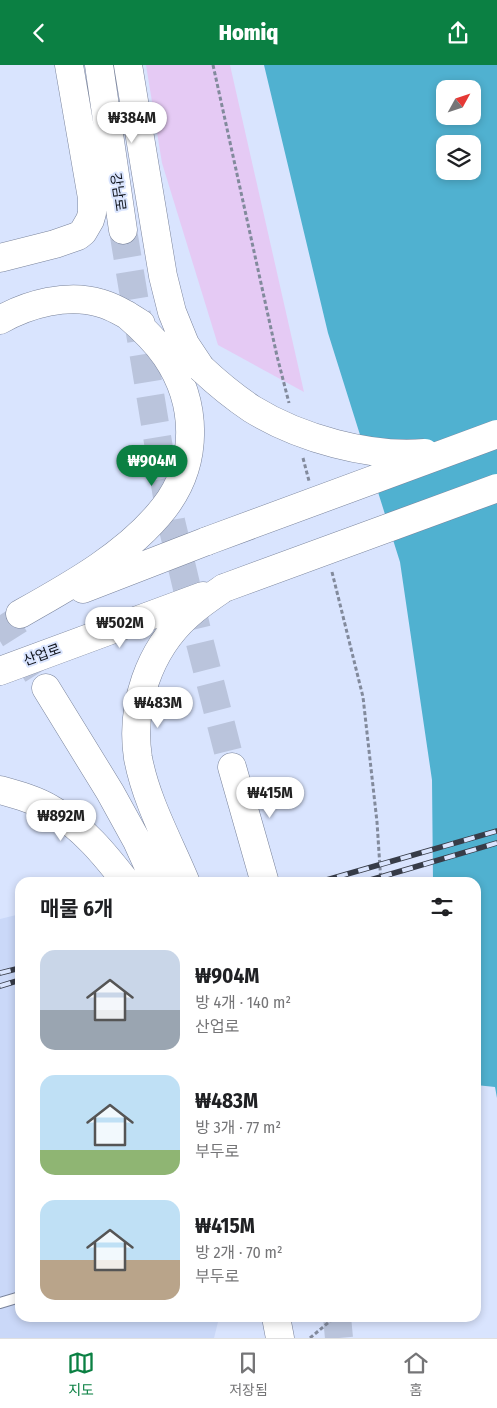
<!DOCTYPE html>
<html lang="ko">
<meta charset="utf-8">
<style>
body{margin:0;font-family:"Fira Sans Condensed","Noto Sans KR",sans-serif;background:#f2f2f2;color:#202124;height:100vh;display:flex;flex-direction:column;font-size:19px;white-space:nowrap}
*{box-sizing:border-box;margin:0}
p{font-size:16px;color:#757577}
.icon{flex:none;width:28px;height:28px;fill:none;stroke:currentColor;stroke-width:2;stroke-linecap:round;stroke-linejoin:round}
.map{position:relative;flex:1;overflow:hidden}
.sheet{position:absolute;left:15px;top:812px;width:466px;height:445px;display:flex;flex-direction:column;background:#fff;border-radius:15px;box-shadow:0 2px 8px #0003}
.sheet>*{flex:none}
.needle{width:32px;rotate:50deg}
.tools{position:absolute;left:436px;top:15px;display:grid;gap:10px}
.tools a{display:grid;place-items:center;width:45px;height:45px;border-radius:10px;background:#fff;box-shadow:0 2px 8px #0003;font-size:25px}
.price{position:absolute;translate:-50% -42px;padding:0 11px;border-radius:18px;background:#fff;color:#222;font-size:16px;line-height:32px;filter:drop-shadow(0 1px 2px #0008)}
.price::after{content:'';position:absolute;left:50%;top:30px;width:15px;height:11px;margin-left:-8px;background:inherit;clip-path:polygon(0 0,100% 0,50% 100%)}
.price.current{background:#0b8043;color:#fff}
ul{padding:0;list-style:none}
li{display:flex;align-items:center;gap:15px;height:125px;padding:0 25px}
li span{display:grid;place-items:center;flex:none;width:140px;height:100px;border-radius:15px;color:#555}
li>.icon{margin-inline-start:auto}
span .icon{width:60px;height:60px;fill:#fffc;stroke-width:1}
li b{font-size:21px}
h2{display:flex;justify-content:space-between;align-items:center;height:60px;padding:0 25px;font-size:21px}
header{display:flex;justify-content:space-between;align-items:center;height:65px;padding:0 25px;background:#0b8043;color:#fff;font-size:22px;font-weight:800}
.menu{display:flex;justify-content:space-around;align-items:center;height:70px;border-top:1px solid #e0e0e0;background:#fff;font-size:14px;color:#757577}
.menu a{display:grid;justify-items:center;gap:2px}
.menu .current{color:#0b8043}
.map>svg:first-child{display:block}
.built{fill:#cad8f8}
.green{fill:#e5caf4}
.water{fill:#50b1d0;fill-rule:evenodd}
.lines{fill:none;stroke-linecap:round;stroke-linejoin:round}
.secondary-tunnel{stroke:#bac4dc;stroke-width:28;stroke-dasharray:28 14;stroke-linecap:butt}
.service-casing{stroke:#79839b;stroke-width:12}
.secondary-casing{stroke:#79839b;stroke-width:29}
.path{stroke:#828a9c;stroke-width:3;stroke-dasharray:4 2.5;stroke-linecap:butt}
.service{stroke:#fff;stroke-width:10}
.secondary{stroke:#fff;stroke-width:28}
.rail-casing{stroke:#373c48;stroke-width:5.5}
.rail{stroke:#d9e4fe;stroke-width:4;stroke-dasharray:11;stroke-linecap:butt}
.secondary-bridge-casing{stroke:#79839b;stroke-width:29;stroke-linecap:butt}
.secondary-bridge{stroke:#fff;stroke-width:28}
.labels{text-anchor:middle;dominant-baseline:central;stroke-width:4;stroke-linejoin:round;paint-order:stroke}
.street-label{font-size:14px;fill:#0d1119;stroke:#d9e4fe}
</style>
<header><svg class="icon" aria-label="back" viewBox="0 0 24 24"><path d="M15 5l-7 7 7 7"/></svg>Homiq<svg class="icon" aria-label="share" viewBox="0 0 24 24"><path d="M12 15V3M7 8l5-5 5 5M5 13v7h14v-7"/></svg></header>
<div class="map">
<svg width="497" height="1273" viewBox="0 0 497 1273">
<rect width="100%" height="100%" fill="#d9e4fe"/>
<path class="built" d="M20 849V1252L219 1253 214 1273H0V854Z"/>
<path class="green" d="M146 0H230L304 327 218 280 162 98Z"/>
<path class="water" d="M264 0H497V1033L495 1022 476 1020V818L433 817 432 715 400 497 328 268ZM445 24H472V51H445ZM445 79H472V106H445Z"/>
<g class="lines">
<path class="secondary-tunnel" d="M123 165 171 456 200 578 232 702
M0 550 46 623
M337 1252 339 1273"/>
<g class="service-casing">
<path id="service" d="M0 1238 20 1232"/>
</g>
<g class="secondary-casing">
<path id="secondary" d="M99 0 123 165
M128 0 163 211 172 247 185 279 201 303
M0 193 55 179 78 171 83 167 90 155 92 148V133L69 0
M0 255C28 239 68 228 100 238 115 242 129 251 141 259
M83 524 207 476
M20 549C70 521 128 489 164 443 199 398 198 338 166 291 155 275 141 262 127 250
M0 606 203 531
M46 623 110 727 137 776 156 818
M232 702 265 818
M0 725C18 730 36 735 51 744 82 761 106 791 127 818
M186 818C169 777 146 736 138 693 130 641 149 585 188 550 199 540 212 531 224 523
M276 1252 280 1273"/>
</g>
<path class="path" d="M213 0 277 291 289 338
M303 393 309 416
M332 507 363 632 377 757 381 818
M310 1273 335 1252"/>
<use href="#service" class="service"/>
<use href="#secondary" class="secondary"/>
<g class="rail-casing">
<path id="rail" d="M316 818 497 766
M360 818 497 778
M0 908 20 903
M0 921 20 915"/>
</g>
<use href="#rail" class="rail"/>
<g class="secondary-bridge-casing">
<path id="secondary-bridge" d="M201 303C217 318 234 332 252 344 299 373 370 393 425 388
M207 476 497 369
M224 523 497 423"/>
</g>
<use href="#secondary-bridge" class="secondary-bridge"/>
</g>
<g class="labels">
<g class="street-label">
<text transform="translate(118 127) rotate(82)">강남로</text>
<text transform="translate(42 590) rotate(-20)">산업로</text>
</g>
</g>
</svg>
<div class="tools">
<a><svg class="needle" viewBox="-14 -14 28 28"><path d="M0-13l5 13h-10z" fill="#e53935"/><path d="M0 13l5-13h-10z" fill="#757577"/></svg></a>
<a><svg class="icon" aria-label="layers" viewBox="0 0 24 24"><path d="M12 4l9 5-9 5-9-5zM3 14l9 5 9-5"/></svg></a>
</div>
<b class="price" style="left:132px;top:79px">₩384M</b>
<b class="price current" style="left:152px;top:422px">₩904M</b>
<b class="price" style="left:120px;top:584px">₩502M</b>
<b class="price" style="left:158px;top:664px">₩483M</b>
<b class="price" style="left:270px;top:754px">₩415M</b>
<b class="price" style="left:61px;top:777px">₩892M</b>
<section class="sheet">
<h2>매물 6개<svg class="icon" aria-label="filters" viewBox="0 0 24 24"><path d="M4 7h16M4 17h16"/><circle cx="9" cy="7" r="2"/><circle cx="15" cy="17" r="2"/></svg></h2>
<ul>
<li><span style="background:linear-gradient(#c9d6e8 60%,#9aa5b1 0)"><svg class="icon" aria-label="home" viewBox="0 0 24 24"><path d="M3 11l9-7 9 7M6 9v11h12V9"/></svg></span><div><b>₩904M</b><p>방 4개 · 140 m²</p><p>산업로</p></div></li>
<li><span style="background:linear-gradient(#bfe0f5 75%,#8fb573 0)"><svg class="icon" aria-label="home" viewBox="0 0 24 24"><path d="M3 11l9-7 9 7M6 9v11h12V9"/></svg></span><div><b>₩483M</b><p>방 3개 · 77 m²</p><p>부두로</p></div></li>
<li><span style="background:linear-gradient(#bfe0f5 60%,#b9a48a 0)"><svg class="icon" aria-label="home" viewBox="0 0 24 24"><path d="M3 11l9-7 9 7M6 9v11h12V9"/></svg></span><div><b>₩415M</b><p>방 2개 · 70 m²</p><p>부두로</p></div></li>
</ul>
</section>
</div>
<nav class="menu">
<a class="current"><svg class="icon" aria-label="map" viewBox="0 0 24 24"><path d="M3 6l6-2 6 2 6-2v14l-6 2-6-2-6 2zM9 4v14M15 6v14"/></svg>지도</a>
<a><svg class="icon" aria-label="saved" viewBox="0 0 24 24"><path d="M7 4h10v16l-5-4-5 4z"/></svg>저장됨</a>
<a><svg class="icon" aria-label="home" viewBox="0 0 24 24"><path d="M3 11l9-7 9 7M6 9v11h12V9"/></svg>홈</a>
</nav>
